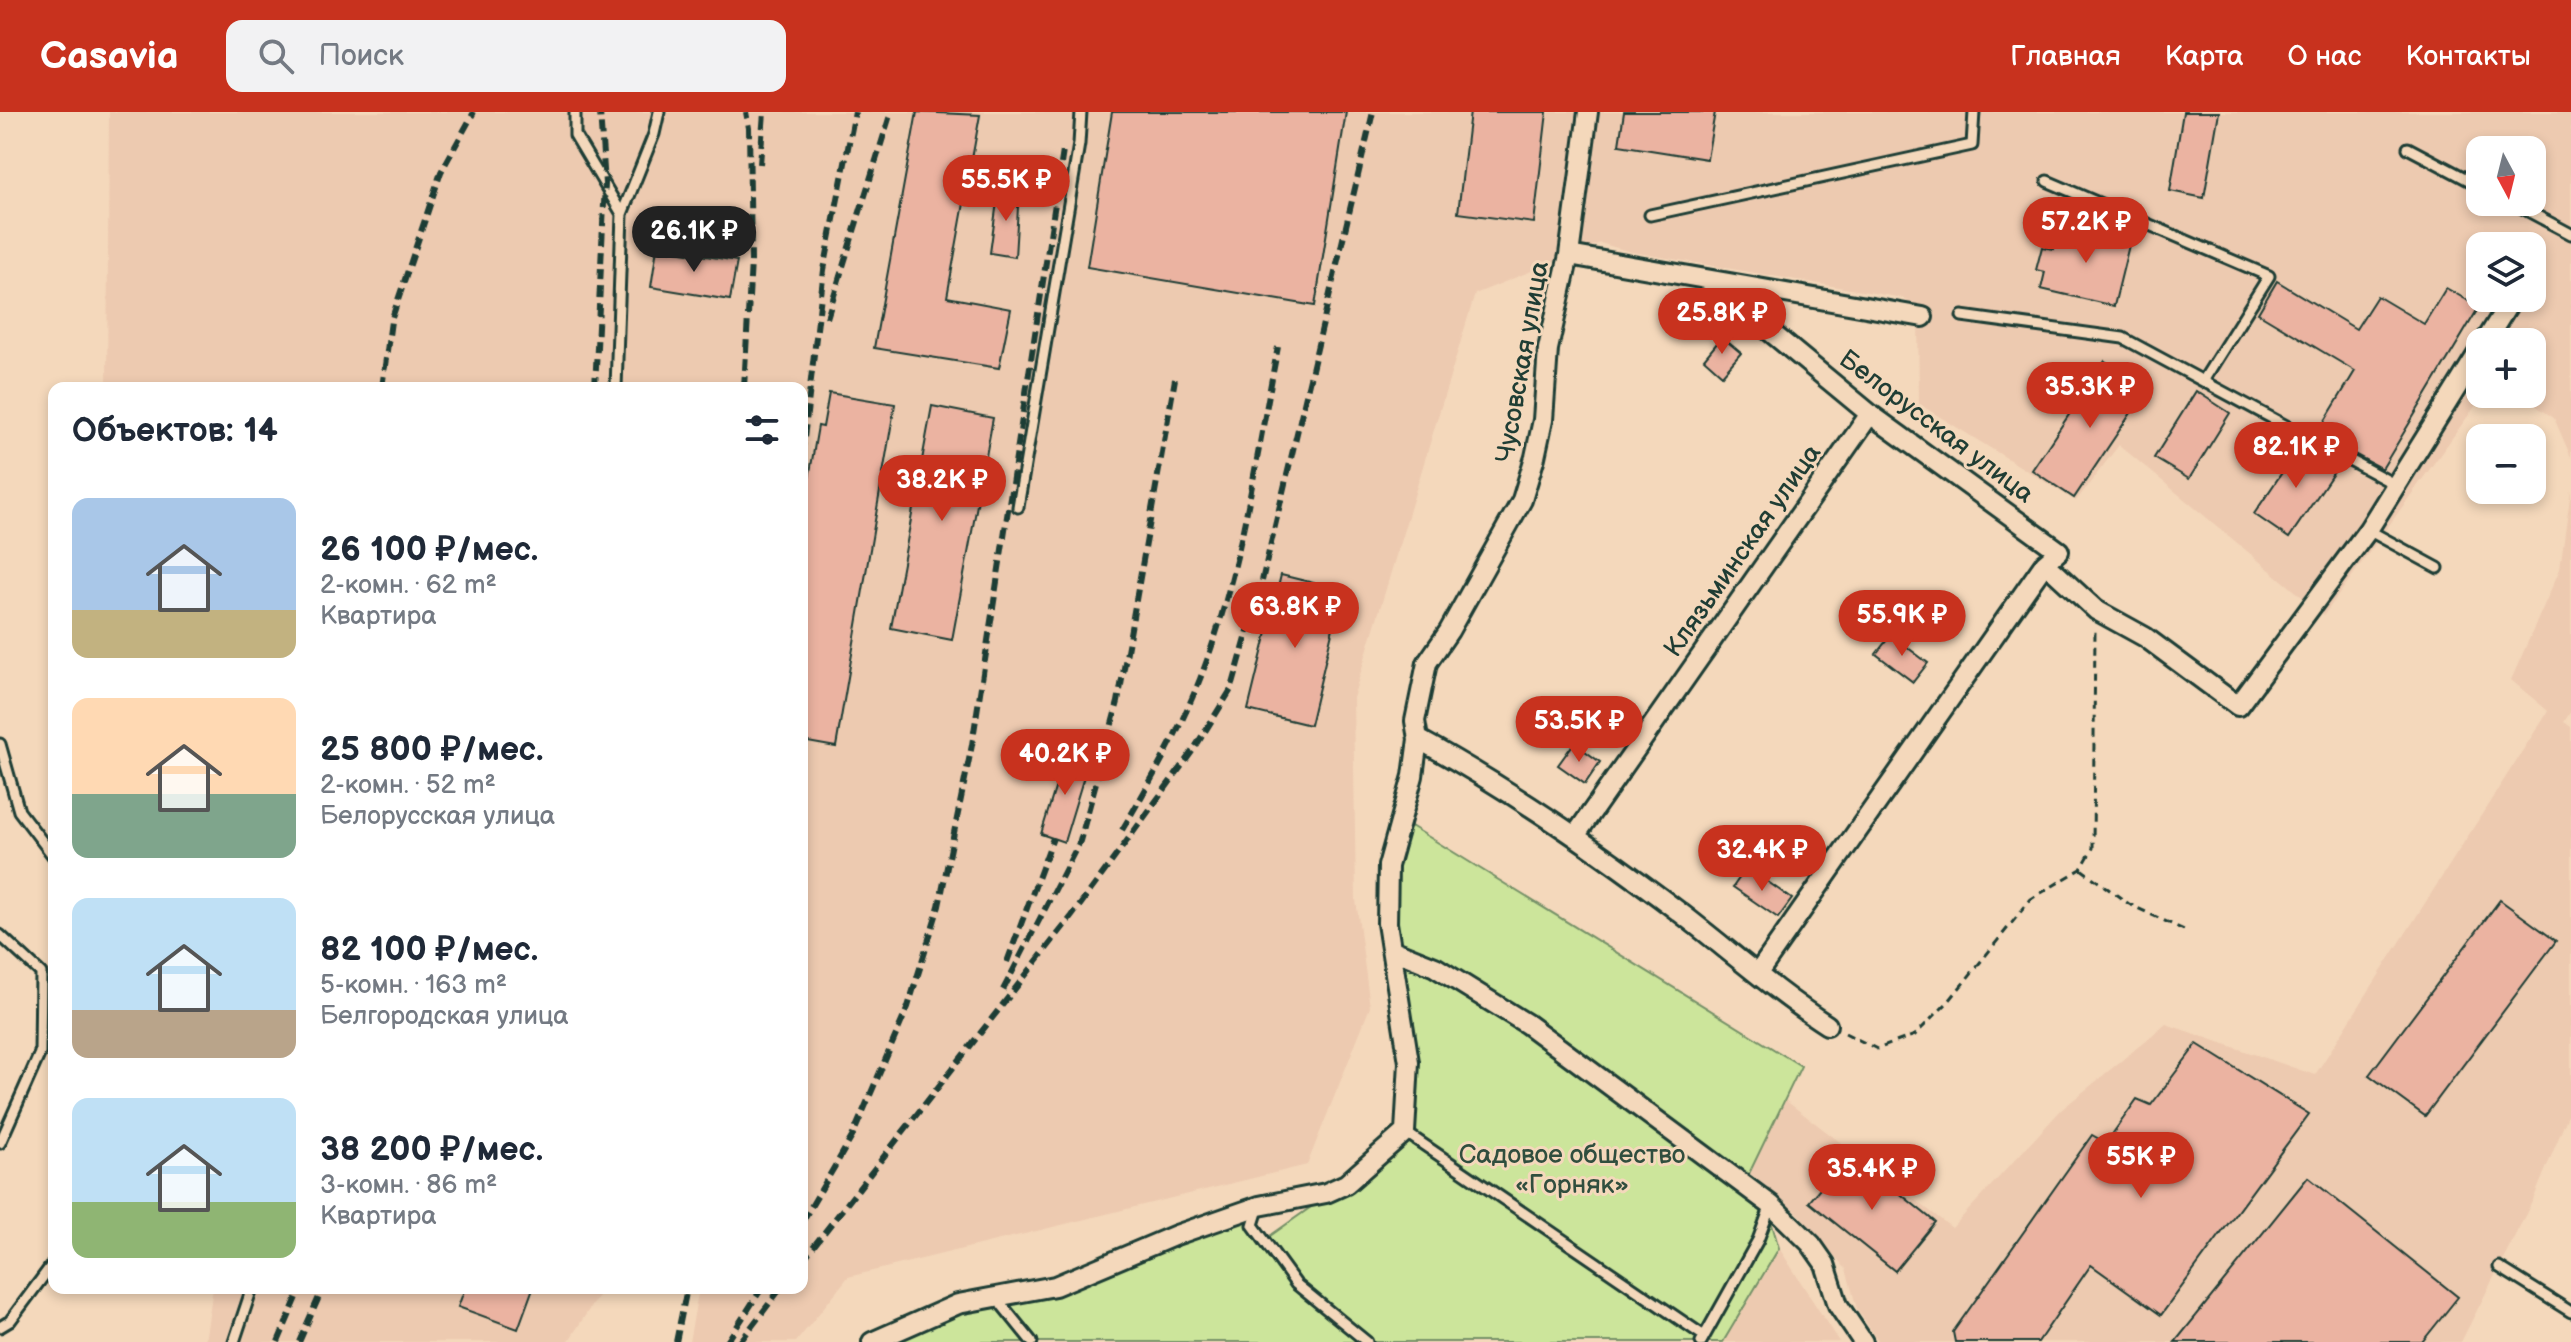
<!DOCTYPE html>
<html lang="ru">
<meta charset="utf-8">
<style>
body{margin:0;font-family:"Balsamiq Sans",sans-serif;background:#f2f2f3;color:#1f2937;height:100vh;display:flex;flex-direction:column;font-size:30px;white-space:nowrap}
*{box-sizing:border-box;margin:0}
p{font-size:26px;color:#747a83}
.icon{flex:none;width:44px;height:44px;fill:none;stroke:currentColor;stroke-width:2;stroke-linecap:round;stroke-linejoin:round}
.map{position:relative;flex:1;overflow:hidden}
.side{position:absolute;left:48px;top:270px;width:760px;height:912px;display:flex;flex-direction:column;background:#fff;border-radius:16px;box-shadow:0 4px 12px #0003}
.side>*{flex:none}
.needle{width:52px;rotate:173deg}
.controls{position:absolute;left:2466px;top:24px;display:grid;gap:16px}
.controls a{display:grid;place-items:center;width:80px;height:80px;border-radius:16px;background:#fff;box-shadow:0 4px 12px #0003;font-size:40px}
.price{position:absolute;translate:-50% -68px;padding:0 18px;border-radius:28px;background:#c8321e;color:#fff;font-size:26px;line-height:52px;filter:drop-shadow(0 2px 4px #0008)}
.price::after{content:'';position:absolute;left:50%;top:48px;width:24px;height:18px;margin-left:-12px;background:inherit;clip-path:polygon(0 0,100% 0,50% 100%)}
.price.on{background:#222;color:#fff}
ul{padding:0;list-style:none}
li{display:flex;align-items:center;gap:24px;height:200px;padding:0 24px}
li span{display:grid;place-items:center;flex:none;width:224px;height:160px;border-radius:16px;color:#555}
li>.icon{margin-inline-start:auto}
span .icon{width:96px;height:96px;fill:#fffc;stroke-width:1}
li b{font-size:34px}
h2{display:flex;justify-content:space-between;align-items:center;height:96px;padding:0 24px;font-size:34px}
header{display:flex;align-items:center;gap:48px;box-sizing:border-box;height:112px;padding:0 40px;background:#c8321e;color:#fff}
header strong{font-size:38px}
nav{display:flex;gap:44px;margin-inline-start:auto;font-size:28px}
.search{width:560px;height:72px;background:#f2f2f3;display:flex;align-items:center;gap:20px;box-sizing:border-box;padding:0 28px;border-radius:16px;color:#747a83;font-size:30px}
.map>svg:first-child{display:block}
.built{fill:#edcab0;fill-rule:evenodd}
.green{fill:#cce59b;stroke:#769168;stroke-width:2}
.building{fill:#ebb3a1;stroke:#1f3d34;stroke-width:2}
.lines{fill:none;stroke-linecap:round;stroke-linejoin:round}
.lane-casing{stroke:#1f3d34;stroke-width:15}
.street-casing{stroke:#1f3d34;stroke-width:24}
.path{stroke:#1f3d34;stroke-width:3;stroke-dasharray:8 6;stroke-linecap:butt}
.lane{stroke:#f4d8bb;stroke-width:9}
.street{stroke:#f4d8bb;stroke-width:18}
.rail{stroke:#1f3d34;stroke-width:6;stroke-dasharray:12 6;stroke-linecap:butt}
.labels{text-anchor:middle;dominant-baseline:central;stroke-width:6;stroke-linejoin:round;paint-order:stroke}
.street-label{font-size:26px;fill:#1f3d34;stroke:#f4d8bb}
.park-label{font-size:26px;fill:#304e3e;stroke:#f4d8bb}
</style>
<header>
<strong>Casavia</strong>
<div class="search"><svg class="icon" aria-label="search" viewBox="0 0 24 24"><circle cx="10" cy="10" r="6"/><path d="M15 15l6 6"/></svg>Поиск</div>
<nav><a>Главная</a><a>Карта</a><a>О нас</a><a>Контакты</a></nav>
</header>
<div class="map">
<svg width="2571" height="1230" viewBox="0 0 2571 1230">
<rect width="100%" height="100%" fill="#f4d8bb"/>
<filter id="ink" filterUnits="userSpaceOnUse"><feTurbulence type="fractalNoise" baseFrequency=".0125" numOctaves="2"/><feDisplacementMap in="SourceGraphic" scale="16" xChannelSelector="R" yChannelSelector="G"/><feConvolveMatrix kernelMatrix="1 2 1 2 8 2 1 2 1" color-interpolation-filters="sRGB"/></filter>
<g filter="url(#ink)">
<path class="built" d="M109 0H2571V345L2554 306 2518 282H2532V230H2480V282H2484L2324 503 2119 333 2076 389 1919 292 1918 198 1903 186 1631 140 1600 131 1475 182 1353 586 1356 788 1370 895 1307 1053 848 1165 796 1230H689L699 1176H802V276H107ZM2480 38H2532V90H2480ZM2480 134H2532V186H2480Z
M2571 378V599L2564 610 2571 615V996L2533 1088 2461 1230H1879L1857 1197 1846 1157 1799 1102 1747 1059 1785 988 1952 1116 2061 998 2166 912 2315 963 2548 599 2511 568 2560 457Z
M1779 1136 1839 1230H1723Z
M213 1176H603L568 1230H205Z"/>
<path class="green" d="M1411 714 1801 954 1743 1074 1768 1099 1779 1136 1723 1230H881L990 1188 1241 1102 1260 1131 1379 1047 1405 1020 1394 768 1399 737Z"/>
<path class="building" d="M917 0 980 3 947 185 1011 197 999 256 874 236Z
M1112 0H1346L1315 194 1087 155Z
M1470 0H1547L1534 111 1458 101Z
M1624 0H1715L1707 47 1619 33Z
M2183 0H2219L2204 86 2170 79Z
M999 75 1019 78 1015 145 990 141Z
M2095 112 2132 121 2114 194 2041 177 2045 160 2036 158 2042 135 2054 137 2058 120 2091 128Z
M657 136 737 149 730 188 651 175Z
M2277 169 2356 217 2377 184 2424 212 2446 176 2479 195 2382 357 2317 322 2355 259 2258 201Z
M1722 225 1741 241 1722 263 1704 247Z
M2105 249 2147 277 2074 386 2032 358Z
M2196 279 2230 301 2189 367 2154 346Z
M829 281 895 292 836 635 802 629V407L818 314 823 315Z
M932 294 993 306 952 528 891 516Z
M2302 331 2340 351 2289 426 2254 402Z
M1281 463 1342 478 1310 613 1248 598Z
M1891 523 1928 551 1913 570 1876 542Z
M1574 631 1600 650 1585 672 1558 653Z
M1066 641 1089 648 1064 730 1041 722Z
M1747 755 1792 787 1778 806 1733 775Z
M2500 788 2556 829 2425 1004 2369 963Z
M2197 932 2309 1002 2161 1203 2091 1153 2038 1230H1955L1953 1220 2092 1023 2106 1031 2137 987 2151 993Z
M1850 1041 1935 1110 1895 1159 1809 1090Z
M2308 1065 2458 1185 2422 1230H2175Z
M465 1176H533L518 1217 458 1195Z"/>
<g class="lines">
<g class="lane-casing">
<path id="lane" d="M575 0V23L622 102
M2408 36 2480 74
M2047 69 2269 164 2203 269
M2511 90 2571 122
M1650 103 1972 33 1974 0
M1962 204 2123 226 2396 373
M616 276 622 102 654 22 659 0
M1018 395 1079 32 1081 0
M2368 418 2438 456
M0 632 19 699 54 745
M0 823 41 861 40 941 0 1031
M1405 1020 1704 1224
M1259 1094 1253 1113 1296 1172 1367 1230
M2499 1155 2571 1200
M1002 1185V1193L1032 1230
M0 1215 10 1209 54 1150
M234 1230 252 1176
M1701 1230 1758 1128 1771 1093"/>
</g>
<g class="street-casing">
<path id="street" d="M1569 143 1923 205
M1710 170 1870 302 2059 439 2045 451 1758 861
M2485 230 2508 193
M2045 451 2096 498 2145 525 2238 594 2368 418 2480 238
M1418 627C1511 678 1598 738 1682 802 1730 839 1776 880 1827 913
M1575 724 1870 302
M1393 838 1435 855 1527 912 1771 1093 1811 1132 1825 1152 1838 1193 1863 1230
M872 1230 958 1192 1055 1174 1176 1123 1259 1094 1326 1081 1346 1072 1405 1020 1409 950 1387 811 1388 754 1413 664 1418 627 1415 609 1427 551 1449 519 1522 388 1535 345 1543 308 1548 237 1569 143 1588 0"/>
</g>
<path class="path" d="M2081 757 2129 792 2188 820
M1845 921 1877 937 1915 923 1949 889 2031 787 2081 757 2093 736 2095 518"/>
<use href="#lane" class="lane"/>
<use href="#street" class="street"/>
<path class="rail" d="M760 52 764 0
M827 206 891 0
M382 276 391 209 441 60 474 0
M595 276 605 72 600 0
M744 276 751 149 749 16 746 0
M802 343 824 158 855 0
M1122 718C1151 669 1179 620 1200 567 1241 462 1256 345 1278 235
M1007 850 1053 726
M1003 878 1080 729 1118 590 1175 267
M802 1110 852 1025 908 895 939 794 972 633 1063 39
M802 1149 1072 804 1194 637 1232 576 1261 473 1373 0
M278 1230 301 1176
M299 1230 323 1176
M676 1230 687 1176
M727 1230 762 1176
M740 1230 781 1176"/>
</g>
</g>
<g class="labels">
<g class="street-label">
<text transform="translate(1523 250) rotate(-80)">Чусовская улица</text>
<text transform="translate(1936 315) rotate(37)">Белорусская улица</text>
<text transform="translate(1743 439) rotate(-55)">Клязьминская улица</text>
</g>
<g class="park-label">
<text x="1572" y="1043">Садовое общество<tspan x="1572" dy="30">«Горняк»</tspan></text>
</g>
</g>
</svg>
<div class="controls">
<a><svg class="needle" viewBox="-14 -14 28 28"><path d="M0-13l5 13h-10z" fill="#e53935"/><path d="M0 13l5-13h-10z" fill="#747a83"/></svg></a>
<a><svg class="icon" aria-label="layers" viewBox="0 0 24 24"><path d="M12 4l9 5-9 5-9-5zM3 14l9 5 9-5"/></svg></a>
<a>+</a>
<a>−</a>
</div>
<b class="price" style="left:1006px;top:111px">55.5K ₽</b>
<b class="price" style="left:2086px;top:153px">57.2K ₽</b>
<b class="price on" style="left:694px;top:162px">26.1K ₽</b>
<b class="price" style="left:1722px;top:244px">25.8K ₽</b>
<b class="price" style="left:2090px;top:318px">35.3K ₽</b>
<b class="price" style="left:2296px;top:378px">82.1K ₽</b>
<b class="price" style="left:942px;top:411px">38.2K ₽</b>
<b class="price" style="left:1295px;top:538px">63.8K ₽</b>
<b class="price" style="left:1902px;top:546px">55.9K ₽</b>
<b class="price" style="left:1579px;top:652px">53.5K ₽</b>
<b class="price" style="left:1065px;top:685px">40.2K ₽</b>
<b class="price" style="left:1762px;top:781px">32.4K ₽</b>
<b class="price" style="left:2141px;top:1088px">55K ₽</b>
<b class="price" style="left:1872px;top:1100px">35.4K ₽</b>
<section class="side">
<h2>Объектов: 14<svg class="icon" aria-label="filters" viewBox="0 0 24 24"><path d="M4 7h16M4 17h16"/><circle cx="9" cy="7" r="2"/><circle cx="15" cy="17" r="2"/></svg></h2>
<ul>
<li><span style="background:linear-gradient(#a9c7e8 70%,#c2b280 0)"><svg class="icon" aria-label="home" viewBox="0 0 24 24"><path d="M3 11l9-7 9 7M6 9v11h12V9"/></svg></span><div><b>26 100 ₽/мес.</b><p>2-комн. · 62 m²</p><p>Квартира</p></div></li>
<li><span style="background:linear-gradient(#ffd9b3 60%,#7fa58c 0)"><svg class="icon" aria-label="home" viewBox="0 0 24 24"><path d="M3 11l9-7 9 7M6 9v11h12V9"/></svg></span><div><b>25 800 ₽/мес.</b><p>2-комн. · 52 m²</p><p>Белорусская улица</p></div></li>
<li><span style="background:linear-gradient(#bfe0f5 70%,#b9a48a 0)"><svg class="icon" aria-label="home" viewBox="0 0 24 24"><path d="M3 11l9-7 9 7M6 9v11h12V9"/></svg></span><div><b>82 100 ₽/мес.</b><p>5-комн. · 163 m²</p><p>Белгородская улица</p></div></li>
<li><span style="background:linear-gradient(#bfe0f5 65%,#8fb573 0)"><svg class="icon" aria-label="home" viewBox="0 0 24 24"><path d="M3 11l9-7 9 7M6 9v11h12V9"/></svg></span><div><b>38 200 ₽/мес.</b><p>3-комн. · 86 m²</p><p>Квартира</p></div></li>
</ul>
</section>
</div>
